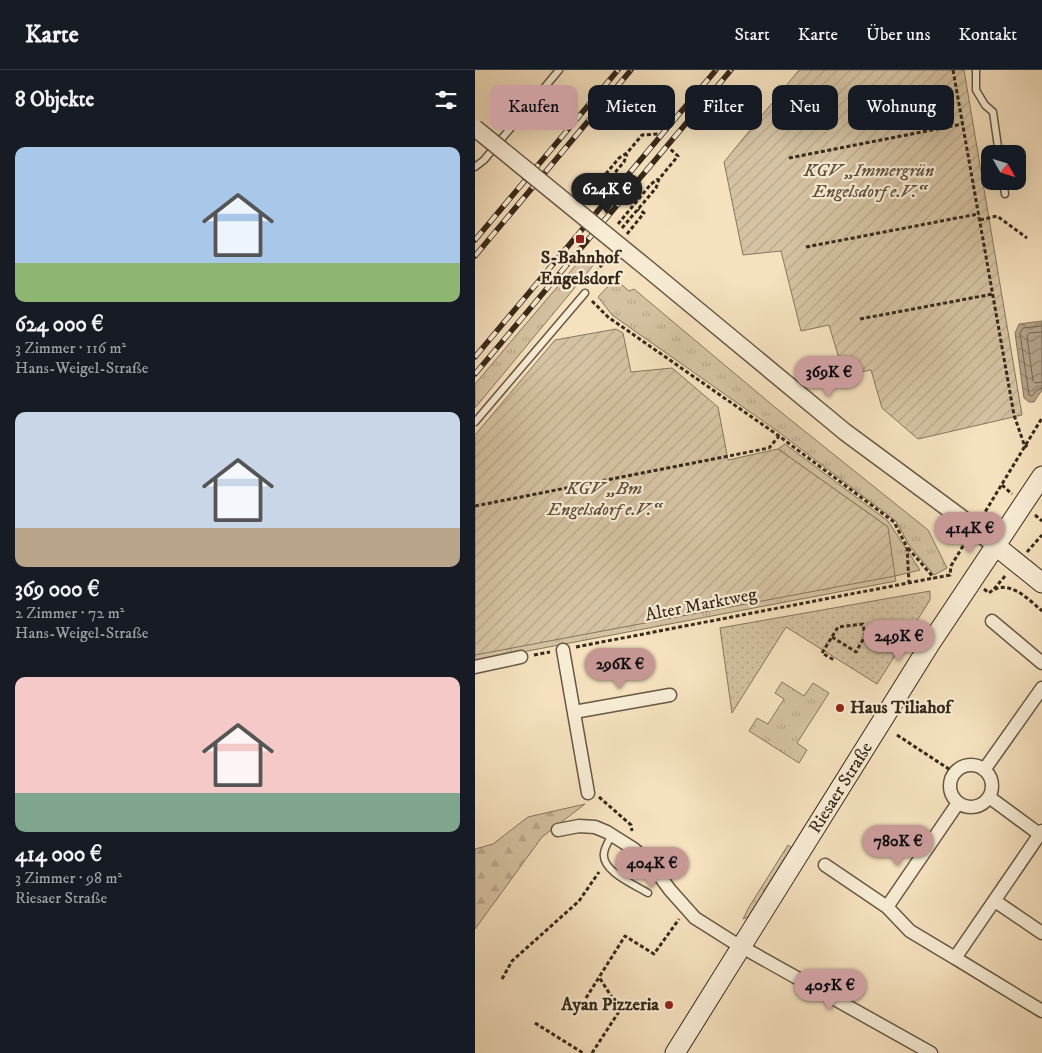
<!DOCTYPE html>
<html lang="de">
<meta charset="utf-8">
<style>
body{margin:0;font-family:"IM FELL DW Pica",serif;background:#242831;color:#f1f3f6;height:100vh;display:flex;flex-direction:column;font-size:19px;white-space:nowrap}
*{box-sizing:border-box;margin:0}
p{font-size:16px;color:#9ea1a6}
.icon{flex:none;width:28px;height:28px;fill:none;stroke:currentColor;stroke-width:2;stroke-linecap:round;stroke-linejoin:round}
.map{position:relative;flex:1;overflow:hidden}
.panel{display:flex;flex-direction:column;background:#171b24;width:475px}
.panel>*{flex:none}
.hud{position:absolute;left:15px;top:15px;width:475px;height:45px;display:flex;gap:10px}
.needle{width:32px;rotate:129deg}
.fabs{position:absolute;left:506px;top:75px;display:grid;gap:10px}
.fabs a{display:grid;place-items:center;width:45px;height:45px;border-radius:10px;background:#171b24;box-shadow:0 5px 20px #0002;font-size:25px}
.price{position:absolute;translate:-50% -42px;padding:0 11px;border-radius:18px;background:#c59692;color:#111;font-size:16px;line-height:32px;filter:drop-shadow(0 1px 2px #0008)}
.price::after{content:'';position:absolute;left:50%;top:30px;width:15px;height:11px;margin-left:-8px;background:inherit;clip-path:polygon(0 0,100% 0,50% 100%)}
.price.current{background:#222;color:#fff}
ul{padding:0;list-style:none}
li{display:grid;align-content:center;gap:10px;height:265px;padding:0 15px}
li span{display:grid;place-items:center;height:155px;border-radius:10px;color:#555}
li>.icon{margin-inline-start:auto}
span .icon{width:90px;height:90px;fill:#fffc;stroke-width:1}
li b{font-size:21px}
h2{display:flex;justify-content:space-between;align-items:center;height:60px;padding:0 15px;font-size:21px}
.pill{padding:0 18px;border-radius:10px;background:#171b24;box-shadow:0 5px 20px #0002;font-size:18px;line-height:45px}
.pill.current{background:#c59692;color:#111}
header{display:flex;align-items:center;gap:30px;box-sizing:border-box;height:70px;padding:0 25px;background:#171b24;border-bottom:1px solid #363941}
header strong{font-size:24px}
nav{display:flex;gap:28px;margin-inline-start:auto;font-size:18px}
main{display:flex;flex:1;min-height:0}
.map>svg:first-child{display:block}
.grass{fill:url(#grass-tufts);stroke:#86765e}
.forest{fill:url(#forest-firs);stroke:#86765e}
.park{fill:url(#park-dots);stroke:#86765e}
.garden{fill:url(#garden-furrows);stroke:#86765e}
.water{fill:url(#water-waves);stroke:#83725c}
.lines{fill:none;stroke-linecap:round;stroke-linejoin:round}
.shore{stroke:#766651;stroke-width:1}
.service-casing{stroke:#675744;stroke-width:9}
.minor-casing{stroke:#675744;stroke-width:15}
.tertiary-casing{stroke:#675744;stroke-width:19}
.secondary-casing{stroke:#38291b;stroke-width:21}
.path{stroke:#38291b;stroke-width:3;stroke-dasharray:4 2.5;stroke-linecap:butt}
.service{stroke:#f8ecd5;stroke-width:6}
.minor{stroke:#f8ecd5;stroke-width:12}
.tertiary{stroke:#f8ecd5;stroke-width:16}
.secondary{stroke:#f8ecd5;stroke-width:19}
.rail-casing{stroke:#38291b;stroke-width:5.5}
.rail{stroke:#f8ecd5;stroke-width:4;stroke-dasharray:11;stroke-linecap:butt}
.tertiary-bridge-casing{stroke:#675744;stroke-width:19;stroke-linecap:butt}
.tertiary-bridge{stroke:#f8ecd5;stroke-width:16}
.poi-dot{fill:#8f2418;stroke:#f8ecd5;stroke-width:2}
.labels{text-anchor:middle;dominant-baseline:central;stroke-width:4.5;stroke-linejoin:round;paint-order:stroke}
.park-label{font-size:18px;font-style:italic;fill:#5f4f3d;stroke:#f8ecd5}
.poi-label{font-size:18px;font-weight:bold;fill:#38291b;stroke:#f8ecd5}
.street-label{font-size:18px;fill:#38291b;stroke:#f8ecd5}
</style>
<header>
<strong>Karte</strong>
<nav><a>Start</a><a>Karte</a><a>Über uns</a><a>Kontakt</a></nav>
</header>
<main>
<section class="panel">
<h2>8 Objekte<svg class="icon" aria-label="filters" viewBox="0 0 24 24"><path d="M4 7h16M4 17h16"/><circle cx="9" cy="7" r="2"/><circle cx="15" cy="17" r="2"/></svg></h2>
<ul>
<li><span style="background:linear-gradient(#a9c7e8 75%,#8fb573 0)"><svg class="icon" aria-label="home" viewBox="0 0 24 24"><path d="M3 11l9-7 9 7M6 9v11h12V9"/></svg></span><div><b>624 000 €</b><p>3 Zimmer · 116 m²</p><p>Hans-Weigel-Straße</p></div></li>
<li><span style="background:linear-gradient(#c9d6e8 75%,#b9a48a 0)"><svg class="icon" aria-label="home" viewBox="0 0 24 24"><path d="M3 11l9-7 9 7M6 9v11h12V9"/></svg></span><div><b>369 000 €</b><p>2 Zimmer · 72 m²</p><p>Hans-Weigel-Straße</p></div></li>
<li><span style="background:linear-gradient(#f6c9c9 75%,#7fa58c 0)"><svg class="icon" aria-label="home" viewBox="0 0 24 24"><path d="M3 11l9-7 9 7M6 9v11h12V9"/></svg></span><div><b>414 000 €</b><p>3 Zimmer · 98 m²</p><p>Riesaer Straße</p></div></li>
</ul>
</section>
<div class="map">
<svg width="567" height="983" viewBox="0 0 567 983">
<defs>
<pattern id="grass-tufts" width="24" height="20" patternUnits="userSpaceOnUse" patternTransform="scale(1.25)"><rect width="24" height="20" fill="#d5c2a2"/><path d="M3 7l-1-3M5 7V3M7 7l1-3M15 17l-1-3M17 17v-4M19 17l1-3" fill="none" stroke="#b8a78b"/></pattern>
<pattern id="forest-firs" width="22" height="20" patternUnits="userSpaceOnUse" patternTransform="scale(1.25)"><rect width="22" height="20" fill="#d5c2a2"/><path d="M5 1l3.5 6h-7zM16 11l3.5 6h-7z" fill="#b8a78b"/></pattern>
<pattern id="park-dots" width="8" height="8" patternUnits="userSpaceOnUse" patternTransform="scale(1.25)"><rect width="8" height="8" fill="#d5c2a2"/><path d="M2 2h.1M6 6h.1" fill="none" stroke="#b8a78b" stroke-width="1.8" stroke-linecap="round"/></pattern>
<pattern id="garden-furrows" width="10" height="10" patternUnits="userSpaceOnUse" patternTransform="scale(1.25)"><rect width="10" height="10" fill="#d5c2a2"/><path d="M-1 1l2-2M0 10L10 0M9 11l2-2" fill="none" stroke="#b8a78b"/></pattern>
<pattern id="water-waves" width="16" height="10" patternUnits="userSpaceOnUse" patternTransform="scale(1.25)"><rect width="16" height="10" fill="#b5a287"/><path d="M0 5q4-4 8 0t8 0" fill="none" stroke="#94846e"/></pattern>
</defs>
<rect width="100%" height="100%" fill="#f5e1be"/>
<filter id="stains"><feTurbulence type="fractalNoise" baseFrequency=".004" numOctaves="4"/><feColorMatrix values="0 0 0 0 .2 0 0 0 0 .09 0 0 0 0 .02 0 0 0 .5 -.17"/></filter>
<radialGradient id="worn" r=".72"><stop offset=".6" stop-color="#630" stop-opacity="0"/><stop offset="1" stop-color="#630" stop-opacity=".3"/></radialGradient>
<path class="grass" d="M111 183 121 192 0 338V314Z
M140 209 154 221 159 219 302 339 453 460 472 498 459 505 434 475 421 451 417 448 305 363 137 245 123 227Z
M310 374 413 451 445 500 420 506 421 511 0 591V585L413 457 303 379Z
M307 612 329 626 338 613 354 623 322 673 332 680 324 693 274 661 282 648 293 654 309 629 300 623Z
M313 775 317 778 273 847 268 849 274 837Z"/>
<path class="forest" d="M110 734 67 767 0 859V779L18 774 53 747Z"/>
<path class="park" d="M455 521V530L402 614 311 557 257 643 245 558Z"/>
<path class="garden" d="M324 0H489L547 345 443 369 407 338 396 300 369 305 354 255 326 261 306 181 268 185 249 92Z
M141 259 148 263 156 302 197 298 243 337 253 390 303 379 413 457 420 506 0 585V365L80 270Z"/>
<path class="water" d="M567 251V320L559 332H554L549 328 540 263 544 254Z"/>
<g class="lines">
<path class="shore" d="M567 256 548 258 545 263 554 325 557 326 562 320 567 318
M567 262 554 263 552 266 558 311 560 313 567 312"/>
<g class="service-casing">
<path id="service" d="M501 0V20L510 35 518 42 524 84
M0 97 9 90 84 0
M528 111 530 124
M0 352 110 223
M137 765C134 771 130 776 129 783 126 801 160 815 173 823"/>
</g>
<g class="minor-casing">
<path id="minor" d="M517 551 567 593
M88 580 113 723
M0 597 46 587
M99 642 195 625
M475 716a21 21 0 1 1 42 0a21 21 0 1 1-42 0Z
M509 700 567 618
M514 727 567 766
M83 760 104 756 120 757 132 762 159 779 178 797 195 820 220 848 258 872 456 983
M350 795 412 837 483 733
M520 831 567 863
M412 837 435 861 480 888 567 761
M480 888 567 941"/>
</g>
<g class="tertiary-casing">
<path id="tertiary" d="M173 199 370 362 485 447 521 476"/>
</g>
<g class="secondary-casing">
<path id="secondary" d="M521 476 567 513
M200 983 455 574 567 406"/>
</g>
<path class="path" d="M478 0 539 345 550 377 554 373
M314 88 488 54
M110 129 144 88 152 83 167 65 183 64
M115 132 149 92 152 84
M505 150 522 146 552 168
M143 154 176 114 183 109
M147 158 181 118 184 109 203 86 194 78
M152 164 169 143 163 139
M331 177 503 144
M115 214 121 202 134 186
M117 231 133 247 304 366 419 452 432 477 434 513
M385 249 518 224
M527 415 537 424
M0 436 294 378 304 366
M560 445 567 451
M507 447 567 348
M433 478 459 508 475 505 476 496 491 471
M552 482 567 465
M509 519 514 523C533 507 553 529 567 541
M519 519 531 505
M357 567 381 582 390 566 388 554 363 557 347 583 359 590
M101 577 459 508
M59 585 75 582
M422 665 480 703
M124 727 156 755 157 761
M27 909 37 891 104 831 124 802
M111 928 150 866 179 884 204 849
M60 953 108 983
M117 983 145 940 124 907"/>
<use href="#service" class="service"/>
<use href="#minor" class="minor"/>
<use href="#tertiary" class="tertiary"/>
<use href="#secondary" class="secondary"/>
<g class="rail-casing">
<path id="rail" d="M0 170 143 0
M0 186 156 0
M0 287 241 0
M0 304 256 0"/>
</g>
<use href="#rail" class="rail"/>
<g class="tertiary-bridge-casing">
<path id="tertiary-bridge" d="M0 58 173 199"/>
</g>
<use href="#tertiary-bridge" class="tertiary-bridge"/>
</g>
<g class="poi-dot">
<rect x="100" y="164" width="10" height="10" rx="2.5"/>
<circle cx="365" cy="638" r="5"/>
<circle cx="194" cy="935" r="5"/>
</g>
<g class="labels">
<g class="park-label">
<text x="394" y="101">KGV „Immergrün<tspan x="394" dy="21">Engelsdorf e.V.“</tspan></text>
<text x="129" y="419">KGV „Bm<tspan x="129" dy="21">Engelsdorf e.V.“</tspan></text>
</g>
<g class="poi-label">
<text x="105" y="188">S-Bahnhof<tspan x="105" dy="21">Engelsdorf</tspan></text>
<text x="375" y="638" text-anchor="start">Haus Tiliahof</text>
<text x="184" y="935" text-anchor="end">Ayan Pizzeria</text>
</g>
<g class="street-label">
<text transform="translate(226 535) rotate(-11)">Alter Marktweg</text>
<text transform="translate(366 718) rotate(-58)">Riesaer Straße</text>
</g>
</g>
<rect width="100%" height="100%" filter="url(#stains)"/>
<rect width="100%" height="100%" fill="url(#worn)"/>
</svg>
<div class="fabs">
<a><svg class="needle" viewBox="-14 -14 28 28"><path d="M0-13l5 13h-10z" fill="#e53935"/><path d="M0 13l5-13h-10z" fill="#9ea1a6"/></svg></a>
</div>
<b class="price current" style="left:132px;top:145px">624K €</b>
<b class="price" style="left:354px;top:328px">369K €</b>
<b class="price" style="left:495px;top:484px">414K €</b>
<b class="price" style="left:424px;top:592px">249K €</b>
<b class="price" style="left:145px;top:620px">296K €</b>
<b class="price" style="left:423px;top:797px">780K €</b>
<b class="price" style="left:177px;top:819px">404K €</b>
<b class="price" style="left:355px;top:941px">405K €</b>
<div class="hud">
<a class="pill current">Kaufen</a>
<a class="pill">Mieten</a>
<a class="pill">Filter</a>
<a class="pill">Neu</a>
<a class="pill">Wohnung</a>
</div>
</div>
</main>
